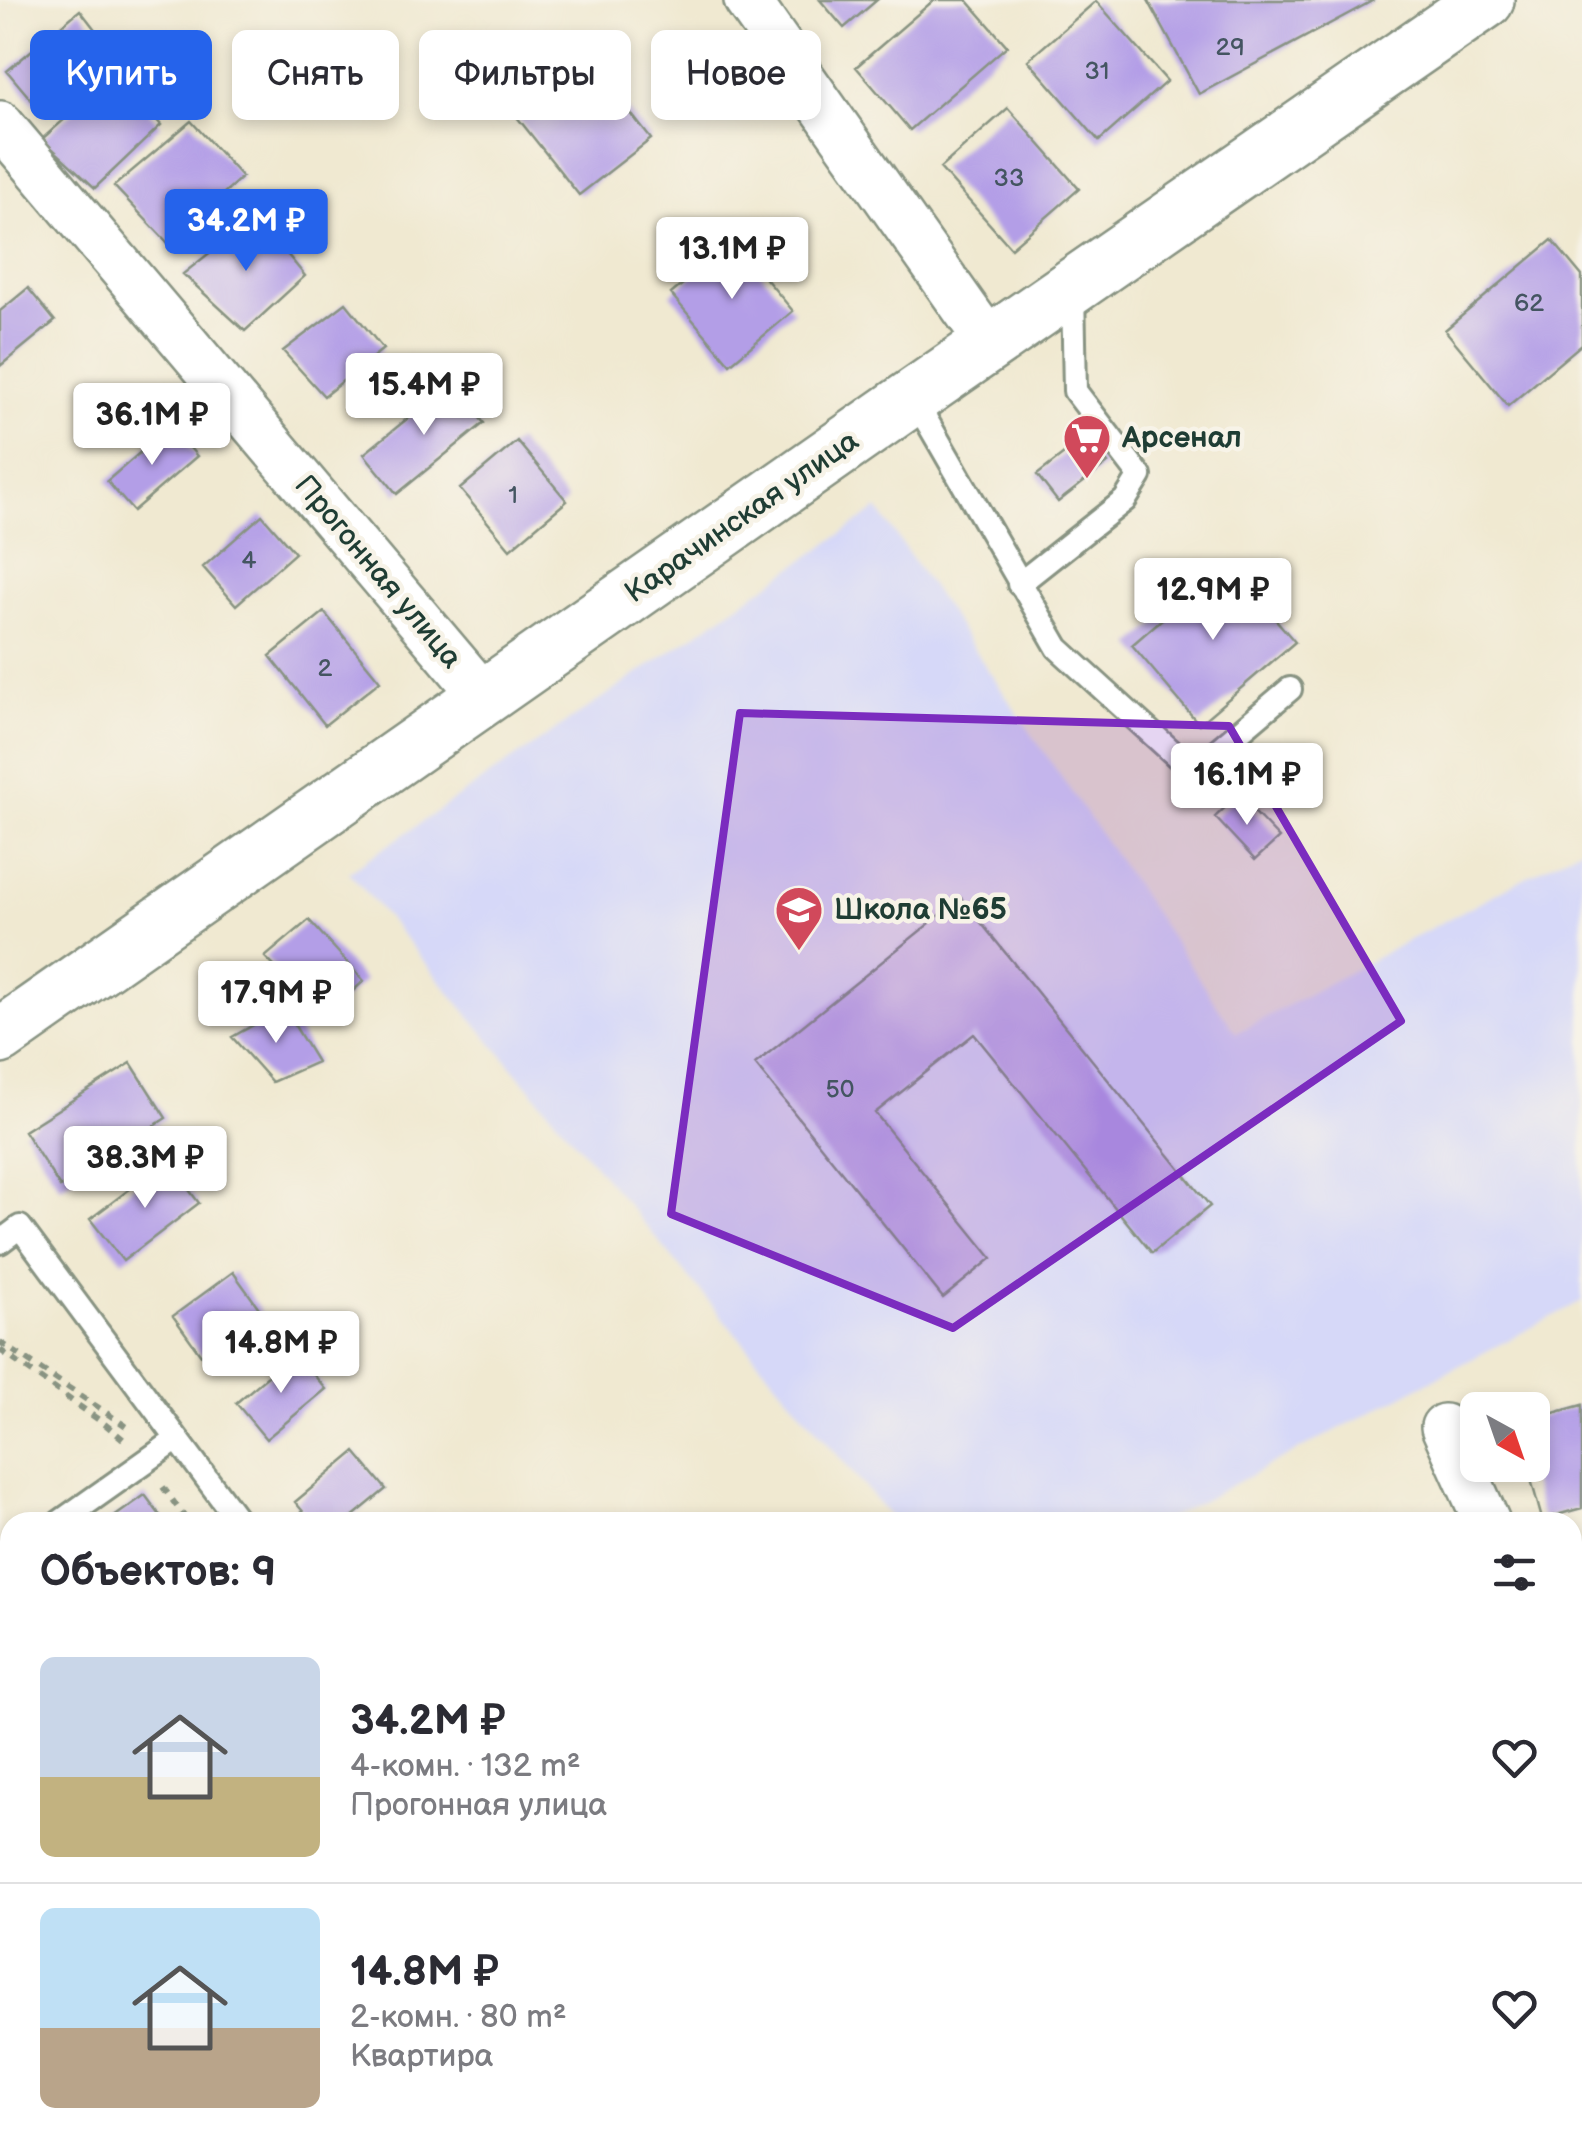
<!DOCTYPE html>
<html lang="ru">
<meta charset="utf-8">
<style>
body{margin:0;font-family:"Balsamiq Sans",sans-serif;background:#f7f7f7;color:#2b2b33;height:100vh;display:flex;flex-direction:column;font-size:38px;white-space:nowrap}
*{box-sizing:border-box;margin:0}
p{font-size:32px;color:#7c7c81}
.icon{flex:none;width:55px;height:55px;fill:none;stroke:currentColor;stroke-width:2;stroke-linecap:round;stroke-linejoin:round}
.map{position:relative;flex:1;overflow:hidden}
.drawer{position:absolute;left:0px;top:1512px;width:1582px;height:642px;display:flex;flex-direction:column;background:#fff;border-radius:30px 30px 0 0;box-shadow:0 5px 15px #0003}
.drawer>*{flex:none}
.top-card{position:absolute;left:30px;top:30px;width:1000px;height:90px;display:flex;gap:20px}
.needle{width:65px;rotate:140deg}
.tools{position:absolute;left:1460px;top:1392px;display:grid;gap:20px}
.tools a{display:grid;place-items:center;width:90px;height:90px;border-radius:15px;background:#fff;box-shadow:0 5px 15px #0003;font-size:50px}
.price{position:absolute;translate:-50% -85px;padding:0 22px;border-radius:10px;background:#fff;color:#222;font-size:32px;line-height:65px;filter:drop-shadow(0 2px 5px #0008)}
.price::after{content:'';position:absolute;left:50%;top:60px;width:30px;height:22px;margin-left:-15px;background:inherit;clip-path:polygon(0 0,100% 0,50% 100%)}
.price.selected{background:#2563eb;color:#fff}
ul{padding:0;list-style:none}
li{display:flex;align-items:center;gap:30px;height:250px;padding:0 40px}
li+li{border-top:2px solid #e1e1e2}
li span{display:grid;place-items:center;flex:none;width:280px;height:200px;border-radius:15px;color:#555}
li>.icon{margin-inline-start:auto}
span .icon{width:120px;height:120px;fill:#fffc;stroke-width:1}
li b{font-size:42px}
h2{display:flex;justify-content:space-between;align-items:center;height:120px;padding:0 40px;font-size:42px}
.pill{padding:0 35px;border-radius:15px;background:#fff;box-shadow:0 5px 15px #0003;font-size:35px;line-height:90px}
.pill.selected{background:#2563eb;color:#fff}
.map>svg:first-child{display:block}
.built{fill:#d6d8f8}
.building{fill:#b39ee7}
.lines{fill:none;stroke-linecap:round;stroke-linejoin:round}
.service-casing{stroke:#889382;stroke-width:28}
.minor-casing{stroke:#889382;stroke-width:50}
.tertiary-casing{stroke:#889382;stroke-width:60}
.path{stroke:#889382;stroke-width:6;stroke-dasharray:8 8;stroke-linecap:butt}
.service{stroke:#fff;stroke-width:22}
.minor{stroke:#fff;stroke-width:45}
.tertiary{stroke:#fff;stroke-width:55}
.marked{fill:#7b2cbf;fill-opacity:0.2;stroke:#7b2cbf;stroke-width:8;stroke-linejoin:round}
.labels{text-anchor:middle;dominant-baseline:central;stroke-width:9;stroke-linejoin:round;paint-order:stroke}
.number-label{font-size:25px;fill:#445561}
.poi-label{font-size:30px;font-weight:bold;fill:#1f3d34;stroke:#f7f3e8;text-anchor:start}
.street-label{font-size:30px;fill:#1f3d34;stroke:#f7f3e8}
</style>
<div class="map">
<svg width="1582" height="2153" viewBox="0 0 1582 2153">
<rect width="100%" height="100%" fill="#f7f3e8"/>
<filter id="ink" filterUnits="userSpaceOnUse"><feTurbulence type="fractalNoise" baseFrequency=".01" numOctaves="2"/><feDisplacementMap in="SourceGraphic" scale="20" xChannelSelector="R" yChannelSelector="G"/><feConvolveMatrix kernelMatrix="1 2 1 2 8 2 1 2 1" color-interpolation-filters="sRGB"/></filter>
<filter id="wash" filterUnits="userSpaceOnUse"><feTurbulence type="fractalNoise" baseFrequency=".0048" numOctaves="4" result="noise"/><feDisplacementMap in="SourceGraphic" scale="40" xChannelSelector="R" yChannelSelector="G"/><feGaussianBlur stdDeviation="2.25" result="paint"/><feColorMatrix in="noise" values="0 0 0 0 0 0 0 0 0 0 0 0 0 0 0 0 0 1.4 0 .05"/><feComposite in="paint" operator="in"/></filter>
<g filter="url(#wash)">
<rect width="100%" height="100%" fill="#f0e9d1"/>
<path class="built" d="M878 509 1236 1033 1582 847V1301L1162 1522H894L349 872Z"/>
<g id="blocks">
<path class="building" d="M820 0H877L844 28Z
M934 0H967L1007 46 910 130 856 67Z
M1148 0H1374L1199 94Z
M1096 1 1167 81 1099 141 1028 60Z
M80 10 114 54 44 115 7 71Z
M581 50 651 139 579 195 509 107Z
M116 74 161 125 95 188 42 139Z
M1008 108 1079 189 1011 248 940 168Z
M191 121 242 177 168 243 114 186Z
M256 216 305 276 245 331 183 274Z
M1552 240 1582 276V344L1508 406 1445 330Z
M734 241 793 311 730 364 671 294Z
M28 288 55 321 0 366V311Z
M346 303 383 349 324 396 283 351Z
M451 383 484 423 397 494 364 454Z
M171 426 197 456 133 511 107 481Z
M1087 436 1108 463 1058 502 1037 475Z
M517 441 567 501 510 549 460 489Z
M262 515 295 553 236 605 203 567Z
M1227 563 1295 642 1199 724 1132 645Z
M324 612 380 681 325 725 270 656Z
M1238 795 1279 838 1255 860 1215 817Z
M961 898 1210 1206 1152 1253 974 1034 875 1113 992 1258 943 1298 755 1064Z
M309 920 364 981 324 1017 265 957Z
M284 1008 317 1062 272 1082 232 1037Z
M131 1063 166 1118 60 1187 24 1131Z
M167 1161 199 1203 123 1261 90 1219Z
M233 1272 261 1311 201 1355 173 1316Z
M295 1353 326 1389 266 1439 236 1403Z
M1582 1405V1508L1542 1519 1527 1465H1532V1419Z
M355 1452 386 1489 346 1522H312L295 1502Z
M145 1495 165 1522H107Z
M1582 2055V2112L1572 2120V2063Z
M10 2095V2145H46L37 2153H0V2103Z
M804 2145H874L865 2153H811Z"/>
</g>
</g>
<g filter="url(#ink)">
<use href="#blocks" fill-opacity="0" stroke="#889382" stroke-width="2.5"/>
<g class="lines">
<g class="service-casing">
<path id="service" d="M913 397 1058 648 1193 771 1290 689
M1019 584 1125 500 1140 476 1075 391 1073 290
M0 1242 20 1227 239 1522
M60 1522 176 1440
M0 1566 10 1558
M706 2145 712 2153"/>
</g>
<g class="minor-casing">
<path id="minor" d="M747 0 990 344
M0 124 485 698
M1444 1427 1487 1522
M1572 1629 1582 1624
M1572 1703 1582 1721"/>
</g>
<g class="tertiary-casing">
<path id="tertiary" d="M0 1036 913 397 1486 0
M0 1908 10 1921
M175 2145 181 2153"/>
</g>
<path class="path" d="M0 1342 126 1426
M0 1350 106 1425 123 1439
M163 1487 188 1522
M0 1748 10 1761
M0 1779 10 1792
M280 2145 286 2153
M298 2145 305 2153
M649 2145 655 2153
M665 2145 671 2153
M566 2153 567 2145"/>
<use href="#service" class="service"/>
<use href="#minor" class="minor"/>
<use href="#tertiary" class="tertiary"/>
</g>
</g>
<path class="marked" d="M740 713 1229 726 1401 1021 953 1328 671 1214Z"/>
<defs>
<g id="supermarket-pin" transform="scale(2.5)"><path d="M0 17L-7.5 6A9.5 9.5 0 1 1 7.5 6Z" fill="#d1495b" stroke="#f7f3e8"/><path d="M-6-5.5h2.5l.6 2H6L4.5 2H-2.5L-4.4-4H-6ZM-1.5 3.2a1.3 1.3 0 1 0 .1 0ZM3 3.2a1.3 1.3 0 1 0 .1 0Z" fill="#fff"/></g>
<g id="school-pin" transform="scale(2.5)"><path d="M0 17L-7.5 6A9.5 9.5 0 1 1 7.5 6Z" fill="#d1495b" stroke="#f7f3e8"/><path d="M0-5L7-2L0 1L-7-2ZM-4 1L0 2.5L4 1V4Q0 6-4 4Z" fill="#fff"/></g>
</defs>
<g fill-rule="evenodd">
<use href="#supermarket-pin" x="1087" y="438"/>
<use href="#school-pin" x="799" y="910"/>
</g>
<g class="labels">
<g class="number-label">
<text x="1230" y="47">29</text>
<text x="1097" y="71">31</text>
<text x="1009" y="178">33</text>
<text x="1529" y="303">62</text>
<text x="513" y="495">1</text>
<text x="249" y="560">4</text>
<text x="325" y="668">2</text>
<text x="840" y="1089">50</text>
</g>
<g class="poi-label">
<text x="1122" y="438">Арсенал</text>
<text x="834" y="910">Школа №65</text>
</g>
<g class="street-label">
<text transform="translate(742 517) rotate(-35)">Карачинская улица</text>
<text transform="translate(378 572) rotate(50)">Прогонная улица</text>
</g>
</g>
</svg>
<div class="tools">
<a><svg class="needle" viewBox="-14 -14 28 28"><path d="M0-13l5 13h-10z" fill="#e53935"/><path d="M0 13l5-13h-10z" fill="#7c7c81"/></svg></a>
</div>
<b class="price selected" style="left:246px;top:274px">34.2M ₽</b>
<b class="price" style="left:732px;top:302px">13.1M ₽</b>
<b class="price" style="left:424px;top:438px">15.4M ₽</b>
<b class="price" style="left:152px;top:468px">36.1M ₽</b>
<b class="price" style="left:1213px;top:643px">12.9M ₽</b>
<b class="price" style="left:1247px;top:828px">16.1M ₽</b>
<b class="price" style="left:276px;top:1046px">17.9M ₽</b>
<b class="price" style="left:145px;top:1211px">38.3M ₽</b>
<b class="price" style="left:281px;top:1396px">14.8M ₽</b>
<div class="top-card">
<a class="pill selected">Купить</a>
<a class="pill">Снять</a>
<a class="pill">Фильтры</a>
<a class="pill">Новое</a>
</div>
<section class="drawer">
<h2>Объектов: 9<svg class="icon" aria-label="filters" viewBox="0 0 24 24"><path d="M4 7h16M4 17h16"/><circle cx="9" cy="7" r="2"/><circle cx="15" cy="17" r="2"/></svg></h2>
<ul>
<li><span style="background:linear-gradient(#c9d6e8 60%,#c2b280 0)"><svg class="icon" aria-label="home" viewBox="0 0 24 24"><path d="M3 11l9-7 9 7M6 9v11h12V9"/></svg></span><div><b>34.2M ₽</b><p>4-комн. · 132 m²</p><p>Прогонная улица</p></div><svg class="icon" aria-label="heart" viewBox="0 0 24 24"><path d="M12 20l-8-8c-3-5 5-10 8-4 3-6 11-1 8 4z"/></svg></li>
<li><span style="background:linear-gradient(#bfe0f5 60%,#b9a48a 0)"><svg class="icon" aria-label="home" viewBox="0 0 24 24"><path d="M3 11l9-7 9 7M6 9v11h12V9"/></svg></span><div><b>14.8M ₽</b><p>2-комн. · 80 m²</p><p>Квартира</p></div><svg class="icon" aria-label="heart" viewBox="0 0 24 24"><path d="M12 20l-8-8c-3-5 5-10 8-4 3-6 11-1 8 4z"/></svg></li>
</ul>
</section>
</div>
